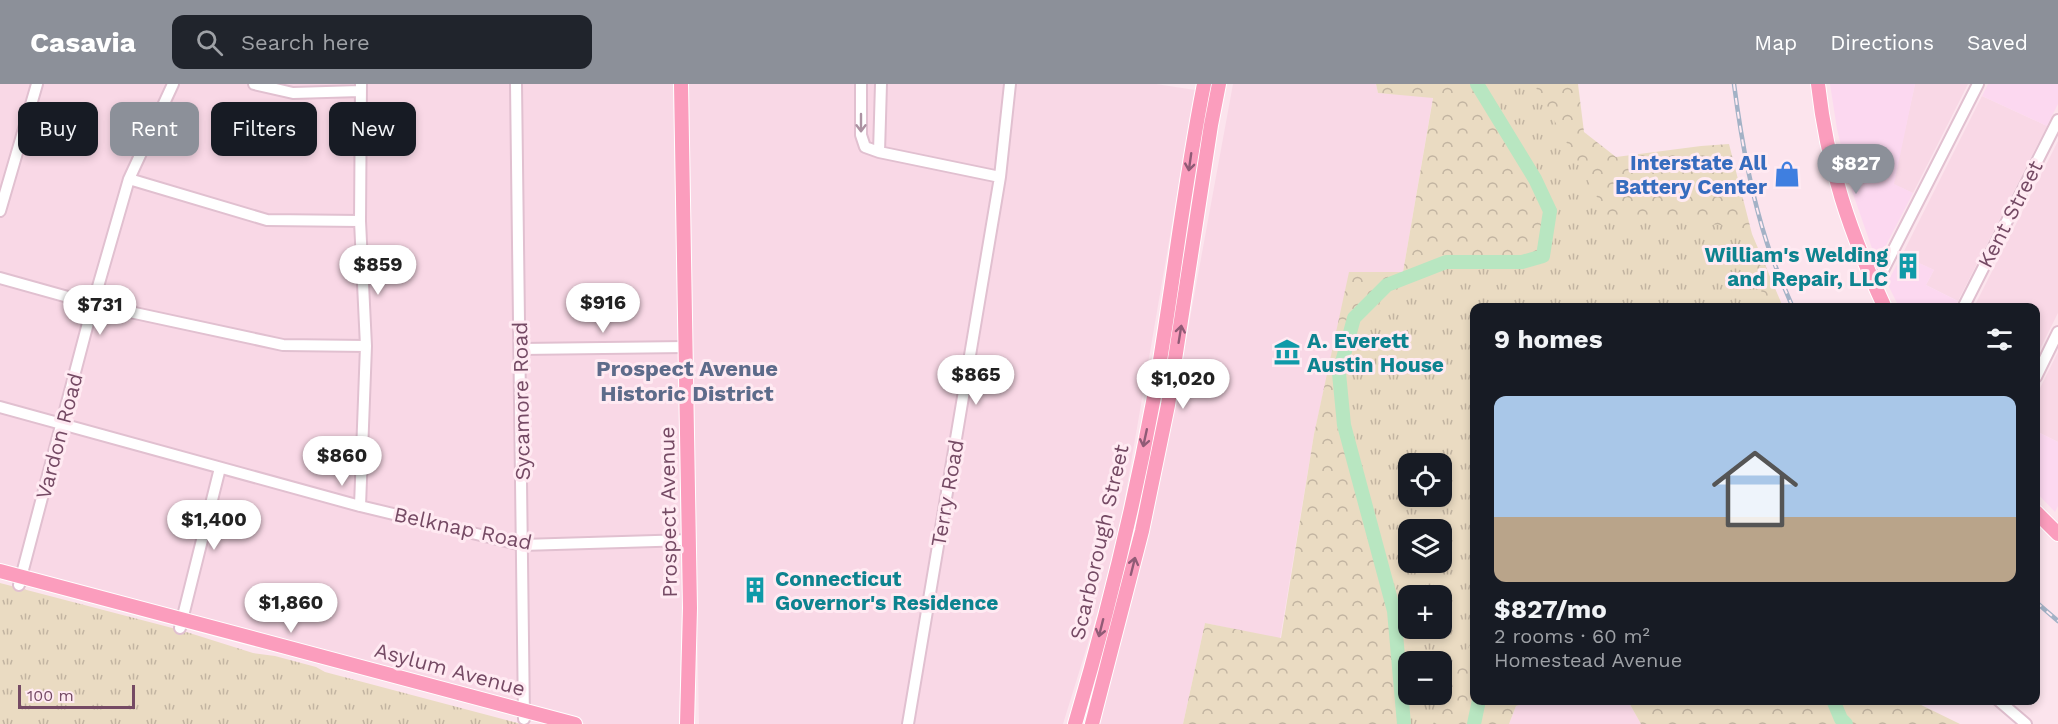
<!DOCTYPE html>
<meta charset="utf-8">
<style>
body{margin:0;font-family:"Work Sans",sans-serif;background:#20242c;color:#f1f3f6;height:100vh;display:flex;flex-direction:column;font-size:22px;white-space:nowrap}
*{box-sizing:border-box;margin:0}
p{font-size:20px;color:#9ea1a6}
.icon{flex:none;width:33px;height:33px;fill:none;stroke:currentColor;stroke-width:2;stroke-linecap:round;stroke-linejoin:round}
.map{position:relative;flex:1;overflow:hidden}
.details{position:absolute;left:1470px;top:219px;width:570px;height:402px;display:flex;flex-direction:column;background:#171b24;border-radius:12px;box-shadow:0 3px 9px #0003}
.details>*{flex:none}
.hud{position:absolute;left:18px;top:18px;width:570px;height:54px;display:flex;gap:12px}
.controls{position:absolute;left:1398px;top:369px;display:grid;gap:12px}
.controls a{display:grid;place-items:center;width:54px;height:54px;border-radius:12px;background:#171b24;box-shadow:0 3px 9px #0003;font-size:30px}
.scale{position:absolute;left:18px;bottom:15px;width:117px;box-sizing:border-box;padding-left:6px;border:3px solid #754a64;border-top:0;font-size:16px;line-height:21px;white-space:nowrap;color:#754a64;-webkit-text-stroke:4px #ffeaf2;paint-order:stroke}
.price{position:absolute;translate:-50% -51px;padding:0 14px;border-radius:21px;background:#fff;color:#222;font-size:20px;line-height:39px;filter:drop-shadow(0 2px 3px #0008)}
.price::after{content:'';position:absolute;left:50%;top:36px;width:18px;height:14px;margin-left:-9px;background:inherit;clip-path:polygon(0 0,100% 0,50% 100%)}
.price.current{background:#8c9099;color:#fff}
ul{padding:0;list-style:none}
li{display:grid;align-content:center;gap:12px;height:318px;padding:0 24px}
li span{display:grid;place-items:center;height:186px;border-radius:12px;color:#555}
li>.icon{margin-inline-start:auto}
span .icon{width:108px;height:108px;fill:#fffc;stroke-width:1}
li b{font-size:26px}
h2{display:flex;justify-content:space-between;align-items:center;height:72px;padding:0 24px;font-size:26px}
.pill{padding:0 21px;border-radius:12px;background:#171b24;box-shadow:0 3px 9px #0003;font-size:21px;line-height:54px}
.pill.current{background:#8c9099;color:#fff}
header{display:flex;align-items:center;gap:36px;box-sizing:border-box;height:84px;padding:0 30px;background:#8c9099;color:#fff}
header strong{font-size:28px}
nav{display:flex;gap:33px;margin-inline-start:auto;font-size:21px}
.search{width:420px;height:54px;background:#20242c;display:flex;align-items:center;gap:15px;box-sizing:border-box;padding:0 21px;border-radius:12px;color:#9ea1a6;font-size:22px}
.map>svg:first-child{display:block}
.residential{fill:#f9d8e6}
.commercial{fill:#fcd8f0}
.forest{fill:url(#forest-crowns);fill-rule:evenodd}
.park{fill:url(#park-tufts);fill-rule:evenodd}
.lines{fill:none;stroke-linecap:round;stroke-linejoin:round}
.river{stroke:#b8e6c1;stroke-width:14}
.minor-casing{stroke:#e1c0d0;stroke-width:14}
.major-casing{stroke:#fff;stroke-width:16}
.minor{stroke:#fff;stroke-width:10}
.major{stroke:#fb9dbd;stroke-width:14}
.rail-casing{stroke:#a3b2c6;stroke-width:4.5}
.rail{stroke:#ffeaf2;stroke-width:2;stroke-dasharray:7;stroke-linecap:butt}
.oneway{stroke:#ac92a2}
.oneway2{stroke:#905b76}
.labels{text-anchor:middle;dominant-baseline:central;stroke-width:6;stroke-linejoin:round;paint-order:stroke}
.shop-label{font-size:21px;font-weight:bold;fill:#366cbe;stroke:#ffeaf2;text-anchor:end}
.street-label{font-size:21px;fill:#754a64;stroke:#ffeaf2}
.culture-label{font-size:21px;font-weight:bold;fill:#0d838f;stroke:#ffeaf2;text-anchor:start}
.neighbourhood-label{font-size:22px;font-weight:bold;fill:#5d6b8a;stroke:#ffeaf2}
</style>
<header>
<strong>Casavia</strong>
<div class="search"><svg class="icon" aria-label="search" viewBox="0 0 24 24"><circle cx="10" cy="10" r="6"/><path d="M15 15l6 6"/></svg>Search here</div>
<nav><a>Map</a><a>Directions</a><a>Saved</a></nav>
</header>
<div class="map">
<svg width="2058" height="640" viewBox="0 0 2058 640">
<defs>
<pattern id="forest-crowns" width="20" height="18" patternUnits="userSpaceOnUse" patternTransform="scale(1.5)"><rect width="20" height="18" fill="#eadbc2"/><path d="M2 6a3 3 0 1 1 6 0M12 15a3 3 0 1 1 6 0" fill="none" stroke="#c2b4a1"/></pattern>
<pattern id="park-tufts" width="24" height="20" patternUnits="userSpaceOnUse" patternTransform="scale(1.5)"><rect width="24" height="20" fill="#eadbc2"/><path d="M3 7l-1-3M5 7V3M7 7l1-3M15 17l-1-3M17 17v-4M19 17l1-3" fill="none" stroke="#c2b4a1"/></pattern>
</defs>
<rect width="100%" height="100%" fill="#fce4ed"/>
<path class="residential" d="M0 0H675L685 390 679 640H586L0 484Z
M687 0H1156L1195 6 1115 472 1063 640H699Z
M1233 0H1376L1378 9 1433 13 1403 188H1350L1314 350 1280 555 1205 539 1183 640H1098L1160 398Z
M1915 0H1968L1913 109 1893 100Z
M1982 12 2047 42 1958 217 1926 201 1934 186 1902 171Z
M2058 57V229L2036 273V224L1974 223Z
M2058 268V358L2036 347V312Z
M1529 616 1628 617 1641 640H1509L1516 622Z"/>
<path class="commercial" d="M1830 0H1915L1894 100 1913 109 1878 177 1874 170 1852 107 1837 45Z
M1988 0H2058V20L2047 42 1982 12Z
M1902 171 1934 186 1926 201 1958 217 1955 223H1899L1887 199Z
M2036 347 2058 358V422L2055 428 2036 408Z"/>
<path class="forest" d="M1376 0H1578L1584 48 1616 73 1701 62 1729 60 1752 150 1783 223 1474 224V616L1529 617 1516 622 1509 640H1183L1205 539 1281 554 1314 350 1349 188H1403L1433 14 1378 9ZM1408 380H1442V412H1408ZM1408 446H1442V478H1408ZM1408 512H1442V544H1408ZM1408 578H1442V610H1408Z
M1628 617H1913L1960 640H1641Z"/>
<path class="park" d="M1470 0H1534L1607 131 1741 143 1752 181 1767 223 1474 224V552L1433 640H1409L1398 637V588L1394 548 1380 499 1354 379 1336 313 1338 291 1345 264 1366 235 1399 194 1428 184 1460 180 1492 183 1518 182 1535 172 1542 157 1543 134 1530 100ZM1408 380H1442V412H1408ZM1408 446H1442V478H1408ZM1408 512H1442V544H1408ZM1408 578H1442V610H1408Z
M0 499 180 546 253 569 275 572 316 583 325 588 521 640H0Z"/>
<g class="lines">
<path class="river" d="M1833 616 1841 635 1846 640
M1404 640 1394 527 1344 341 1339 289 1354 234 1387 201 1446 178H1522L1543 172 1550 127 1535 95 1477 0
M1474 640 1479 616"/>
<g class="minor-casing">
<path id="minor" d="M254 0 293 9 360 7
M516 0 524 635
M861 0V51L865 63 879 68 1000 93
M879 68 881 0
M129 95 267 136 360 137
M0 127 37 0
M0 194 93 220 283 261 366 262
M1875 202 1978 0
M1963 224 2058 36
M521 265 686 263
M2036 293 2058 248
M0 323 360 422 522 461 689 456
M360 422 366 262 360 137 361 0
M19 501 93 220 129 95 173 0
M180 544 220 384
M1998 616 2026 640
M908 640 1000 93 1010 0"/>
</g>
<g class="major-casing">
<path id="major" d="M681 0 690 524 687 640
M1818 0C1827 82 1850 149 1885 224
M2036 428 2058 450
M0 487 575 640
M1075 640C1106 535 1133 426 1153 318 1172 212 1183 105 1204 0
M1092 640 1142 447 1168 321 1211 41 1219 0"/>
</g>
<use href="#minor" class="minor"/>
<use href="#major" class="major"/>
<g class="rail-casing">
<path id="rail" d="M1734 0C1741 54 1750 107 1767 159 1774 181 1784 202 1793 224
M2036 518 2058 537"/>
</g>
<use href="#rail" class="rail"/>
</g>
<defs><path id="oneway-shaft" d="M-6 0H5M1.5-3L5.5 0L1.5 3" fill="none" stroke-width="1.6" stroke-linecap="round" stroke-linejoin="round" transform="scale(1.5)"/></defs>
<use class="oneway" href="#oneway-shaft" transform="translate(861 39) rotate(90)"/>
<g class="oneway2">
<use href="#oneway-shaft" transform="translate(1190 78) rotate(98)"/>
<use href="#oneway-shaft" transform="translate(1180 250) rotate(-81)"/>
<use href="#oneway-shaft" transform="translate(1145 354) rotate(102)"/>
<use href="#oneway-shaft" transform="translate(1133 482) rotate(-76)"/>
<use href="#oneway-shaft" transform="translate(1101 544) rotate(104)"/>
</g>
<defs>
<g id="shop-bare" transform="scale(2.07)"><path d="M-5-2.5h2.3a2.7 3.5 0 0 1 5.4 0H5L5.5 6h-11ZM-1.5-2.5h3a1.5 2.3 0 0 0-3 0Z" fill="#3f7fe0" stroke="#ffeaf2" stroke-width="2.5" paint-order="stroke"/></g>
<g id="building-bare" transform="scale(2.07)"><path d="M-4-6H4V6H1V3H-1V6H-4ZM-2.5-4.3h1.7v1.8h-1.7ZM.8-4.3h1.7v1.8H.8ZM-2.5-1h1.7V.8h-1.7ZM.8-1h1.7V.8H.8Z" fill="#0f9aa8" stroke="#ffeaf2" stroke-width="2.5" paint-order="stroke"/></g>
<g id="museum-bare" transform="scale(2.07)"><path d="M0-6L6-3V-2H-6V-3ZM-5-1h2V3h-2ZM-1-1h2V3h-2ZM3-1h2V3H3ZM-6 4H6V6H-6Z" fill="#0f9aa8" stroke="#ffeaf2" stroke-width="2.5" paint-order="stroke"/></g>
</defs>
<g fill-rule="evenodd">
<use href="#shop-bare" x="1787" y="90"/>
<use href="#building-bare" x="1908" y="182"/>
<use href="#museum-bare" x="1287" y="268"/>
<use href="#building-bare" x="755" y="506"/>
</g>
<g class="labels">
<g class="shop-label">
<text x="1767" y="78">Interstate All<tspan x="1767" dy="24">Battery Center</tspan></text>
</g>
<g class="street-label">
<text transform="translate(2010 130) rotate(-63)">Kent Street</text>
<text transform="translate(521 317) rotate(-91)">Sycamore Road</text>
<text transform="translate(59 352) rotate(-75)">Vardon Road</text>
<text transform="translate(947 409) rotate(-80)">Terry Road</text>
<text transform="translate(668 428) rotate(-91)">Prospect Avenue</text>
<text transform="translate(463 444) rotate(12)">Belknap Road</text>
<text transform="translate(1099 458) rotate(-77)">Scarborough Street</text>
<text transform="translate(450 585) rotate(15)">Asylum Avenue</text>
</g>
<g class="culture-label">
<text x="1888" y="170" text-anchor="end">William's Welding<tspan x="1888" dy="24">and Repair, LLC</tspan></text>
<text x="1307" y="256">A. Everett<tspan x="1307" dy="24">Austin House</tspan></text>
<text x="775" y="494">Connecticut<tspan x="775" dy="24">Governor's Residence</tspan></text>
</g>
<g class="neighbourhood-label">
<text x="687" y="284">Prospect Avenue<tspan x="687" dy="25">Historic District</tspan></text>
</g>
</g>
</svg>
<div class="controls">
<a><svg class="icon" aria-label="locate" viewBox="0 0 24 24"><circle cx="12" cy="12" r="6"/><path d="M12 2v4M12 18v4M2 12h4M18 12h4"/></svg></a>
<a><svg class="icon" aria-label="layers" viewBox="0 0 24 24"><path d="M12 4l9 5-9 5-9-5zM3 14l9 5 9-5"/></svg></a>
<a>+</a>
<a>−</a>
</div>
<div class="scale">100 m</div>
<b class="price current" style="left:1856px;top:111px">$827</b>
<b class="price" style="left:378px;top:212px">$859</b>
<b class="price" style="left:603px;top:250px">$916</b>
<b class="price" style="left:100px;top:252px">$731</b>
<b class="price" style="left:976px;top:322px">$865</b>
<b class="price" style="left:1183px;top:326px">$1,020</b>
<b class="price" style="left:342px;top:403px">$860</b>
<b class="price" style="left:214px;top:467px">$1,400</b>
<b class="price" style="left:291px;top:550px">$1,860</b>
<div class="hud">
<a class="pill">Buy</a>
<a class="pill current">Rent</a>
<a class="pill">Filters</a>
<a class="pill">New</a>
</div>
<section class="details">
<h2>9 homes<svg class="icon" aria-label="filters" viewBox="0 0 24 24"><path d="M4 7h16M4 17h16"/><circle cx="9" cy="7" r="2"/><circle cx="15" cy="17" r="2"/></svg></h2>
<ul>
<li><span style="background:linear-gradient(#a9c7e8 65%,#b9a48a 0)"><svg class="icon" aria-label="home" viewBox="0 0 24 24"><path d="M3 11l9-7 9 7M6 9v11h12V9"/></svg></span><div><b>$827/mo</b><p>2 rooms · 60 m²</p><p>Homestead Avenue</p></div></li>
</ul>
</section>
</div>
